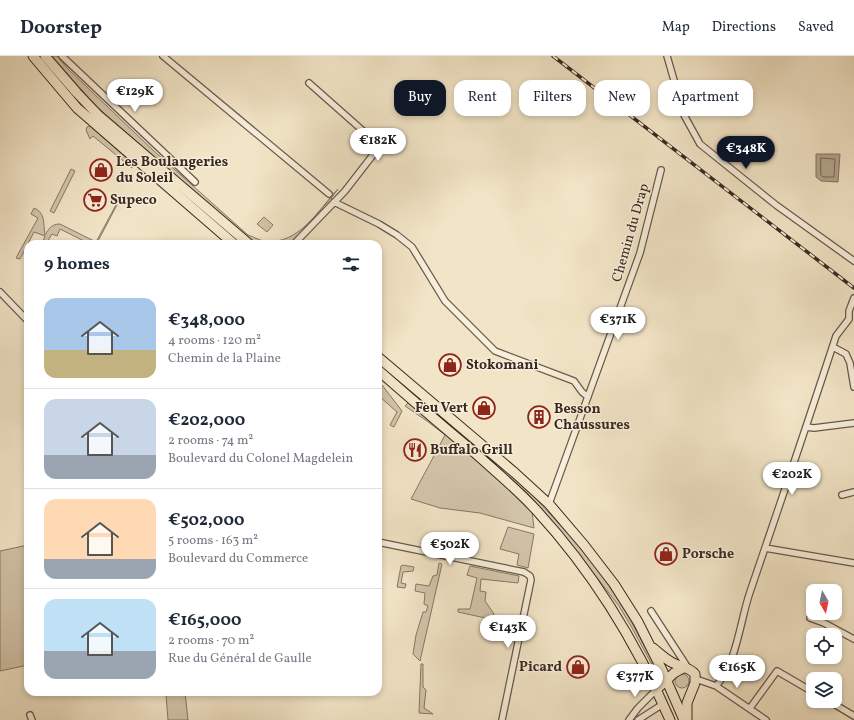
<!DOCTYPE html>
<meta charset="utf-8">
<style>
body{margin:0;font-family:Vollkorn,serif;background:#f6f6f7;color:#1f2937;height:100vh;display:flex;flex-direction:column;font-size:15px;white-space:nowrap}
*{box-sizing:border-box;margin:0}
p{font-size:13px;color:#747a83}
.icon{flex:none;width:22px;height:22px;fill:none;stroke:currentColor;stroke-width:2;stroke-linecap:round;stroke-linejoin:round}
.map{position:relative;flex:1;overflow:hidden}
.details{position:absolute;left:24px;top:184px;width:358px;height:456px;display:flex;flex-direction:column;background:#fff;border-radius:12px;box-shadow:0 2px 6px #0003}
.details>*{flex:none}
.guide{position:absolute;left:394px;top:24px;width:380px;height:36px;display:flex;gap:8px}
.needle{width:26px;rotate:171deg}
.fabs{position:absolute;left:806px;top:528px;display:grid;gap:8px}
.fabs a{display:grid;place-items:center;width:36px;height:36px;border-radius:8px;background:#fff;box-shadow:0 2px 6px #0003;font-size:20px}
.price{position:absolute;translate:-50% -34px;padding:0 9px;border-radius:14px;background:#fff;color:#222;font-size:13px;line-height:26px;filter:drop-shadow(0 1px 2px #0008)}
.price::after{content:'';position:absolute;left:50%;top:24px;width:12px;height:9px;margin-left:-6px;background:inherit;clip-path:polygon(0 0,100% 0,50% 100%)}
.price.active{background:#111827;color:#fff}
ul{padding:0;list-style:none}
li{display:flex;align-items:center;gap:12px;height:100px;padding:0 20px}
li+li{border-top:1px solid #e0e1e3}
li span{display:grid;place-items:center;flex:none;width:112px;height:80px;border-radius:12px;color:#555}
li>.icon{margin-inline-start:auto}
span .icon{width:48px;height:48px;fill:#fffc;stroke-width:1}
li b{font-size:17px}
h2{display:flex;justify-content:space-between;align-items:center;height:48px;padding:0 20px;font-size:17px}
.pill{padding:0 14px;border-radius:12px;background:#fff;box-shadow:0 2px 6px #0003;font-size:14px;line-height:36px}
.pill.active{background:#111827;color:#fff}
header{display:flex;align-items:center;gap:24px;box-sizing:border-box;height:56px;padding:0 20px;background:#fff;border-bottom:1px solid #e0e1e3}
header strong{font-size:19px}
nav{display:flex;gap:22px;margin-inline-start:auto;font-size:14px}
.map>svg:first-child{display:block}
.green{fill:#d3c5ab;stroke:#867866}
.water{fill:#b3a58e;stroke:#827462}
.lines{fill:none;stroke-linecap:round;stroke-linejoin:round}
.shore{stroke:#766857;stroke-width:1}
.street-casing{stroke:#67594a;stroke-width:8}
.primary-casing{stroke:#392a20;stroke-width:11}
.street{stroke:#f7eedb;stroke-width:5.5}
.primary{stroke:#f2e5c7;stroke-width:9}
.rail-casing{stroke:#392a20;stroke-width:3.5}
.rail{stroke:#f7eedb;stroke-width:2;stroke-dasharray:6;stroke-linecap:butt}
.labels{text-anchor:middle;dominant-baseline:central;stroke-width:3;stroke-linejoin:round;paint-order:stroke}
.poi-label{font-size:14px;font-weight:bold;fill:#392a20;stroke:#f7eedb;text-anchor:start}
.street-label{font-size:14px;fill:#392a20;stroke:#f7eedb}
</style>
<header>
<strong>Doorstep</strong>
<nav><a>Map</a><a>Directions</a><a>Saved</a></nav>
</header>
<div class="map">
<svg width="854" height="664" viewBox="0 0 854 664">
<rect width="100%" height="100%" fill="#f2e5c7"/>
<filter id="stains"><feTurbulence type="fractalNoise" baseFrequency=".005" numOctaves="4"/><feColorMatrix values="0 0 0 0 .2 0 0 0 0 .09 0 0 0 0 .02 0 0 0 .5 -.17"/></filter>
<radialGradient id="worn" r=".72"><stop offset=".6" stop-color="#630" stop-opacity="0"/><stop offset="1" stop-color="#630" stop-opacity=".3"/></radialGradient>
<path class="green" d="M52 0H57L68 13 155 96 248 179C254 181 260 185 266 185 299 189 318 154 338 133L332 141 295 183 288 188H254L96 50Z
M90 70 132 107V112L93 80 90 83 86 74 87 71Z
M71 113 75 115 54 157 50 155Z
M117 147H118L97 187 90 188 60 173 57 180 52 178 46 188H42L45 180 34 176 20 203 16 202 38 162 31 158 34 152C46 157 43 168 45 179 49 173 51 168 60 168L96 186Z
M264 161 273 169 267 176 257 168Z
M382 329 402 355 394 371 390 369 397 356 380 341 378 335Z
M409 346 481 407 532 455 534 472 480 457 440 452 411 443 445 379 427 365 405 350Z
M469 385 528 434 581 492 602 519 626 556 658 615V617L656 616 632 572 619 550 565 481 529 439Z
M508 471 534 478 528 512 517 509 519 498 500 493Z
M28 489V609L0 615V495Z
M439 507 442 508 420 605 413 598 416 579 423 556H426L428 550 424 548 425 537 415 535 416 528 429 530 433 520 437 519Z
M402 509 414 511 413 515 403 516 401 527 406 528 405 532 397 531 401 510Z
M470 510 519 520 518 527 481 523 480 535 486 536 485 545 494 558 491 563 517 569V572L489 567 490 563 458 556V553H470L477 522 467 519Z
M421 608H423V631L426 634 424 652 433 658 419 657Z
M675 625a7 7 0 1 1 14 0a7 7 0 1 1-14 0Z
M161 636H185L188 664H168L166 639Z"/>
<path class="water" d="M816 98H840L838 126 821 125 816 121Z"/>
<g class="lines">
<path class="shore" d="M821 102 835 103 834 121H823L821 119Z"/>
<g class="street-casing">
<path id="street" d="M62 0 195 126
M163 0 329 138
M667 0 684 59 700 88 776 149 854 205
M334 146 379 168 397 179 412 191 445 245 495 295 574 325 582 336 588 341
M294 188 345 135 376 95 370 81 309 27
M0 236 28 265
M833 291 846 298 850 307 854 331
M806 371 814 372 854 367
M842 439 854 436
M549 448 640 197 661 114
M378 486 524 516 530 520 531 524 502 664
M765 492 854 507
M651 555 688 612
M810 562 824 567 854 583
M696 623 716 630 766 664
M716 630C737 607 740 565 750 536 779 451 808 366 836 280L849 263V255L854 242
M829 645 854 660
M750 652 777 615 813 636
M30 659 32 664
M629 664 638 652 656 634
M638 664 663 648"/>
</g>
<g class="primary-casing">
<path id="primary" d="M33 0 77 52 234 188
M45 0 77 37 99 60 249 188
M378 301 515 417 549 448 584 489 614 528 638 566 662 614 684 664
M378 314C410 342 442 370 475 397 496 416 518 434 537 455 593 516 637 588 670 664
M653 592C659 597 665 603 673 607 681 611 689 611 695 618V627L687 647V664
M656 634 674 617 683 612"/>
</g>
<use href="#street" class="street"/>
<use href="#primary" class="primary"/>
<g class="rail-casing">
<path id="rail" d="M553 0 854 232"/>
</g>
<use href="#rail" class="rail"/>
</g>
<defs>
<g id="shop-ring" transform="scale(1.15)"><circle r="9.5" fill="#f7eedb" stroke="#8f2418" stroke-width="1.5"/><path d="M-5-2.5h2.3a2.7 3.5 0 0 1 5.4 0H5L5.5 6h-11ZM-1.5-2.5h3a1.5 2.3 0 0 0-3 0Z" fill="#8f2418"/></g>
<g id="supermarket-ring" transform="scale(1.15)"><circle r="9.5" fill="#f7eedb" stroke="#8f2418" stroke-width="1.5"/><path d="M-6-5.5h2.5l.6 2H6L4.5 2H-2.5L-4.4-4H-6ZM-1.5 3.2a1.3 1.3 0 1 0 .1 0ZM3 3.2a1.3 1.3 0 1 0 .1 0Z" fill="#8f2418"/></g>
<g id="building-ring" transform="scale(1.15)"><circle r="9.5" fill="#f7eedb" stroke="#8f2418" stroke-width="1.5"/><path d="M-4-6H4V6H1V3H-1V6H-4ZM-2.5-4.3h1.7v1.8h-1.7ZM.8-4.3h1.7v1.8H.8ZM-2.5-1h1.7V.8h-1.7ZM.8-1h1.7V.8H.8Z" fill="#8f2418"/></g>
<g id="restaurant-ring" transform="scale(1.15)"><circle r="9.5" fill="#f7eedb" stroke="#8f2418" stroke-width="1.5"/><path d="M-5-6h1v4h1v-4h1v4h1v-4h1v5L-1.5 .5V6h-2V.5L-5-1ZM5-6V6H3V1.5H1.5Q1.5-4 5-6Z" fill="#8f2418"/></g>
</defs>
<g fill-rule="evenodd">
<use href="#shop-ring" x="101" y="114"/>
<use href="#supermarket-ring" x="95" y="144"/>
<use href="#shop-ring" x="450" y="309"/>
<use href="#shop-ring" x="484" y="352"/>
<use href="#building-ring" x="539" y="361"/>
<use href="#restaurant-ring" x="415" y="394"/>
<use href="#shop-ring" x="666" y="498"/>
<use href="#shop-ring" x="578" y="611"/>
</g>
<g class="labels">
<g class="poi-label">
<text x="116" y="106">Les Boulangeries<tspan x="116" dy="16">du Soleil</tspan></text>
<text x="110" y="144">Supeco</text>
<text x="466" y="309">Stokomani</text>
<text x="468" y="352" text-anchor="end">Feu Vert</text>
<text x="554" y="353">Besson<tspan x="554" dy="16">Chaussures</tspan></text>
<text x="430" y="394">Buffalo Grill</text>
<text x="682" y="498">Porsche</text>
<text x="562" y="611" text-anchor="end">Picard</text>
</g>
<g class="street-label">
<text transform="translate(631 177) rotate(-74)">Chemin du Drap</text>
</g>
</g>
<rect width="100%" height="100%" filter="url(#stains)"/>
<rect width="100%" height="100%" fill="url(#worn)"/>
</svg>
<div class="fabs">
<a><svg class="needle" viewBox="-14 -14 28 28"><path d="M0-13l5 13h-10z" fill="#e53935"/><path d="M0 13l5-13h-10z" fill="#747a83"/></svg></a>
<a><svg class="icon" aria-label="locate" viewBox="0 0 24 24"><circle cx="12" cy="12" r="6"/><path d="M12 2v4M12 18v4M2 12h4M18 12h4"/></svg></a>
<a><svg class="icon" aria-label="layers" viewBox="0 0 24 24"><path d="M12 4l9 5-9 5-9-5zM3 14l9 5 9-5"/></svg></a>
</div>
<b class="price" style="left:135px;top:57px">€129K</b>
<b class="price" style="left:378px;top:106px">€182K</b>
<b class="price active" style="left:746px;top:114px">€348K</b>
<b class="price" style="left:618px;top:285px">€371K</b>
<b class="price" style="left:792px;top:440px">€202K</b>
<b class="price" style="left:450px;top:510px">€502K</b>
<b class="price" style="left:508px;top:593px">€143K</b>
<b class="price" style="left:737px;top:633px">€165K</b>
<b class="price" style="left:635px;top:642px">€377K</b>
<div class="guide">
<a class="pill active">Buy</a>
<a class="pill">Rent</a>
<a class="pill">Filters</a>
<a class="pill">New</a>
<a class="pill">Apartment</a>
</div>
<section class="details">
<h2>9 homes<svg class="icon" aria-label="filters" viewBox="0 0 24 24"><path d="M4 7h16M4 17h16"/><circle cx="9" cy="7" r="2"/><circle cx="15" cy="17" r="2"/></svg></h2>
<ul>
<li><span style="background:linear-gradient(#a9c7e8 65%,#c2b280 0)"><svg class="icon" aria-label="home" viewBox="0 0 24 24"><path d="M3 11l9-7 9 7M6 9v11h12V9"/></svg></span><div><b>€348,000</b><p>4 rooms · 120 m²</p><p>Chemin de la Plaine</p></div></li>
<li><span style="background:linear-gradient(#c9d6e8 70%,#9aa5b1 0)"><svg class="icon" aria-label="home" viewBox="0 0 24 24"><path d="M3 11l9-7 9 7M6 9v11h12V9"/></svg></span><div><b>€202,000</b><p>2 rooms · 74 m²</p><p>Boulevard du Colonel Magdelein</p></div></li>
<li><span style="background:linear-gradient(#ffd9b3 75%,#9aa5b1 0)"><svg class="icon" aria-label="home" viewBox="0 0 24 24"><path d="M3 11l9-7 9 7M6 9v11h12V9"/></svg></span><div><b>€502,000</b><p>5 rooms · 163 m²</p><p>Boulevard du Commerce</p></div></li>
<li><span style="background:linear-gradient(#bfe0f5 65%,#9aa5b1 0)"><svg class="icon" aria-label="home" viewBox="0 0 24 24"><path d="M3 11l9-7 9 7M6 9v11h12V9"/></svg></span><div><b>€165,000</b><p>2 rooms · 70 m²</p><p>Rue du Général de Gaulle</p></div></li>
</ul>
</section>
</div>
